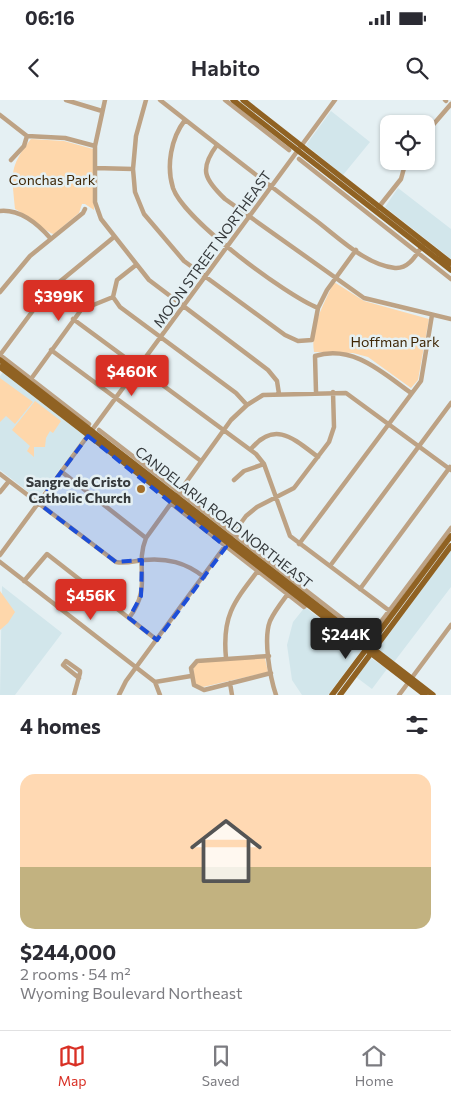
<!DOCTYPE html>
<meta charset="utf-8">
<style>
body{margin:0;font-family:Commissioner,sans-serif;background:#f7f7f7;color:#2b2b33;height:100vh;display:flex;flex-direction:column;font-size:19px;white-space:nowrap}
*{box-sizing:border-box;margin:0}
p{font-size:16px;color:#7c7c81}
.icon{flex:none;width:28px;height:28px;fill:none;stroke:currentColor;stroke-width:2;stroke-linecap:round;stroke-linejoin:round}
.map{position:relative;height:595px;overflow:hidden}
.drawer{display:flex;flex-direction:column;background:#fff;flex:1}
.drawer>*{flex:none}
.tools{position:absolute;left:380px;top:15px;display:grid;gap:10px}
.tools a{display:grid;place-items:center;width:55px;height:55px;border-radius:10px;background:#fff;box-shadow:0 1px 4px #0004;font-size:25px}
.price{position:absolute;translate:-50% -42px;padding:0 11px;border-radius:5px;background:#d93025;color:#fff;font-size:16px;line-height:32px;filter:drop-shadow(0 1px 2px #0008)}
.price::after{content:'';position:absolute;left:50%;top:30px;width:15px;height:11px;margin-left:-8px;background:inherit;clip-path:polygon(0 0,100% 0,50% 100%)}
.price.active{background:#222;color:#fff}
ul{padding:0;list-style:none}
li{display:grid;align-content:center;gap:10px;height:265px;padding:0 20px}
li+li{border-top:1px solid #e1e1e2}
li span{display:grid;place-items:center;height:155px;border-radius:15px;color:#555}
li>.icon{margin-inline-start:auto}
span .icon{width:90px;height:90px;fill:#fffc;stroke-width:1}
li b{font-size:21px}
h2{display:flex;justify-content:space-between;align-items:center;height:60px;padding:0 20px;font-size:21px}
.status{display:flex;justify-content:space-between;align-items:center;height:35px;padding:0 25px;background:#fff;direction:ltr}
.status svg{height:14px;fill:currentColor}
header{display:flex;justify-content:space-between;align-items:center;height:65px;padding:0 20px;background:#fff;font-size:22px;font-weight:600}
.dock{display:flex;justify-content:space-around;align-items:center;height:70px;border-top:1px solid #e1e1e2;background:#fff;font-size:14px;color:#7c7c81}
.dock a{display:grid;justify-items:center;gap:2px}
.dock .active{color:#d93025}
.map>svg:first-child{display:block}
.built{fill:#d2e6eb}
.green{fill:#fed7ab}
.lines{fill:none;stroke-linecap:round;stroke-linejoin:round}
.minor{stroke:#bda284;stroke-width:4.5}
.major{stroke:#906223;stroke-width:5.5}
.marked{fill:#1d4ed8;fill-opacity:0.2;stroke:#1d4ed8;stroke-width:4;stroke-dasharray:10 6;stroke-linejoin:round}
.poi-dot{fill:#a46f29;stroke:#e5f0f3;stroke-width:2}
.labels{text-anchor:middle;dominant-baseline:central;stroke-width:5;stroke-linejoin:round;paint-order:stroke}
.park-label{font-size:14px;fill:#3d2504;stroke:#e5f0f3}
.street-label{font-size:14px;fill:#35393b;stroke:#e5f0f3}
.poi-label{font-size:14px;font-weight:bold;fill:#35393b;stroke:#e5f0f3;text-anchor:end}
</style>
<div class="status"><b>06:16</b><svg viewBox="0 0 49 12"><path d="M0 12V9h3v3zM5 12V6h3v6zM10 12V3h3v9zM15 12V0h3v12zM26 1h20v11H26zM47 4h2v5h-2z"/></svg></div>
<header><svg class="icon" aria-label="back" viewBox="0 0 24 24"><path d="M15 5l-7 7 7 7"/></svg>Habito<svg class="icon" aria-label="search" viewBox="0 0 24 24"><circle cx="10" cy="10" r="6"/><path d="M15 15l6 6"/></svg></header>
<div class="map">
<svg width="451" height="595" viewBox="0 0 451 595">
<rect width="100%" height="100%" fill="#e5f0f3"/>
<path class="built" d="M331 11 370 42 343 75 306 45Z
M398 88 451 129V159L385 107Z
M3 272 85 336 39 397H35L0 370V276Z
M451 450V487L394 562 378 549Z
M2 486 62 533 15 595H0Z
M305 507 361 551 328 595H302L292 580 287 545 293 522Z
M371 558 387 569 372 589 356 577Z"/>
<path class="green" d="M31 39 64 41 93 49 94 110 85 104H82L79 113 54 134C49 134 25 114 15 109 12 75 8 68 31 39Z
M334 182 364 201 429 219 418 280 411 288 368 257 353 253 314 252C310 228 324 203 334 182Z
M0 278 33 302 15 324 6 316 0 322Z
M35 301 61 321 53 333 50 331 46 338 45 347H34V357L27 351 30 346 12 330Z
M0 491 15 512 8 523 0 530Z
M265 558 268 572 203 587 195 584 193 566 198 562Z"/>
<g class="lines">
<path class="minor" d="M66 0 102 11
M105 0 95 46V102L101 119 149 180 268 270 277 281 279 294
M146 0 136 36 133 69 135 92 144 114 184 161 285 235 298 241 312 240 318 208 327 190 356 150
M160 0C211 40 262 80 314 119 337 136 365 165 395 168 409 169 416 155 423 145
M225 0 289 50
M445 0 446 1
M0 15 27 36 65 38 95 46
M185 20C171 38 166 66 173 88 184 120 287 196 318 208
M426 33 451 4
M217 45C199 69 204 79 225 99L364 198 451 219
M299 59 451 179
M11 60 24 46 27 36
M95 68 133 69
M378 108 401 79 406 61
M0 111C21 109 38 124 51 139
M0 192 30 156 83 113 85 109
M113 197 120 207 236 293 247 305
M113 197 117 180 136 165
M73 219 256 354 264 364 290 436 391 512
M51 250 201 361
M0 255 46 193 114 137
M0 255 89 324
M31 279 81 210 113 197
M316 292 315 256C353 244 383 273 411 293
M99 330 366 537 371 535 451 428
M251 349C275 320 294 339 318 357
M62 372 146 438
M0 374 116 462C126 464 134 461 144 460 167 458 185 462 204 477
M234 380 244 371 264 364
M0 392 9 381
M172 404 304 507 308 503
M232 435 246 416 257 407 294 388 329 342 334 327 333 292
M299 444 421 281 432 215
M0 455 335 0
M0 462 155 582 160 595
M330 466 451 303
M24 481 47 454 157 540
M360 489 450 367
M129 518C153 486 134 468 146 438L231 320 247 305 263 295 346 293 451 370
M269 556 197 561 191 568 194 585 204 590 271 573
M226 558C222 517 233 503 257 472
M155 582 191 576
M230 583 232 595
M74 595 80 573V571L66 561 63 565 79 578
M119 595 126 581 228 442
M276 595C270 577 263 539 270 521 274 512 281 503 287 495
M399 595 451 525"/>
<path class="major" d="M233 0 451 170
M243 0 451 163
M0 260 433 595
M0 267 425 595
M332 595 451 436
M340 595 451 446"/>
</g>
<path class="marked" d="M88 336 226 447 157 540 129 518 141 496 142 460 116 462 38 403Z"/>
<circle class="poi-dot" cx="141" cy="389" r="5"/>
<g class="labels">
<g class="park-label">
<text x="52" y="79">Conchas Park</text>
<text x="395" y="241">Hoffman Park</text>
</g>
<g class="street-label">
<text transform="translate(212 149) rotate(-54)">MOON STREET NORTHEAST</text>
<text transform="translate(224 417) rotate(38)">CANDELARIA ROAD NORTHEAST</text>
</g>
<g class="poi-label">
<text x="131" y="381">Sangre de Cristo<tspan x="131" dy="16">Catholic Church</tspan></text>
</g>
</g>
</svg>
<div class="tools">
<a><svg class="icon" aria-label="locate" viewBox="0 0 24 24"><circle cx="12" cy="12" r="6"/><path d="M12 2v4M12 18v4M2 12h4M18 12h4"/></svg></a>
</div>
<b class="price" style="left:59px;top:222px">$399K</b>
<b class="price" style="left:132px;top:297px">$460K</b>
<b class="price" style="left:91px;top:521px">$456K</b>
<b class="price active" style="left:346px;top:560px">$244K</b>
</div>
<section class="drawer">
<h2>4 homes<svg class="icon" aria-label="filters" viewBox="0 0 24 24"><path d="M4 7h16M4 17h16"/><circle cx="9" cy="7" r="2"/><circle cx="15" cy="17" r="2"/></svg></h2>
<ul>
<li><span style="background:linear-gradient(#ffd9b3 60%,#c2b280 0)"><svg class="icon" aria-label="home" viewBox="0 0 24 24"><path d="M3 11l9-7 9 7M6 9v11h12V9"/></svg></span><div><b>$244,000</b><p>2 rooms · 54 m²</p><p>Wyoming Boulevard Northeast</p></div></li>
</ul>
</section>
<nav class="dock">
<a class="active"><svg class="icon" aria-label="map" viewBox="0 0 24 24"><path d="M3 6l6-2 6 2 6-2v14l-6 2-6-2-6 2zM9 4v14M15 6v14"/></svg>Map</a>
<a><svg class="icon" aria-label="saved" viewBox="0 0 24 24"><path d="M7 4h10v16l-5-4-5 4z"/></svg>Saved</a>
<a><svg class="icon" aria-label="home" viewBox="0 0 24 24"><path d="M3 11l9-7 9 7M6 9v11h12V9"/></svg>Home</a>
</nav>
